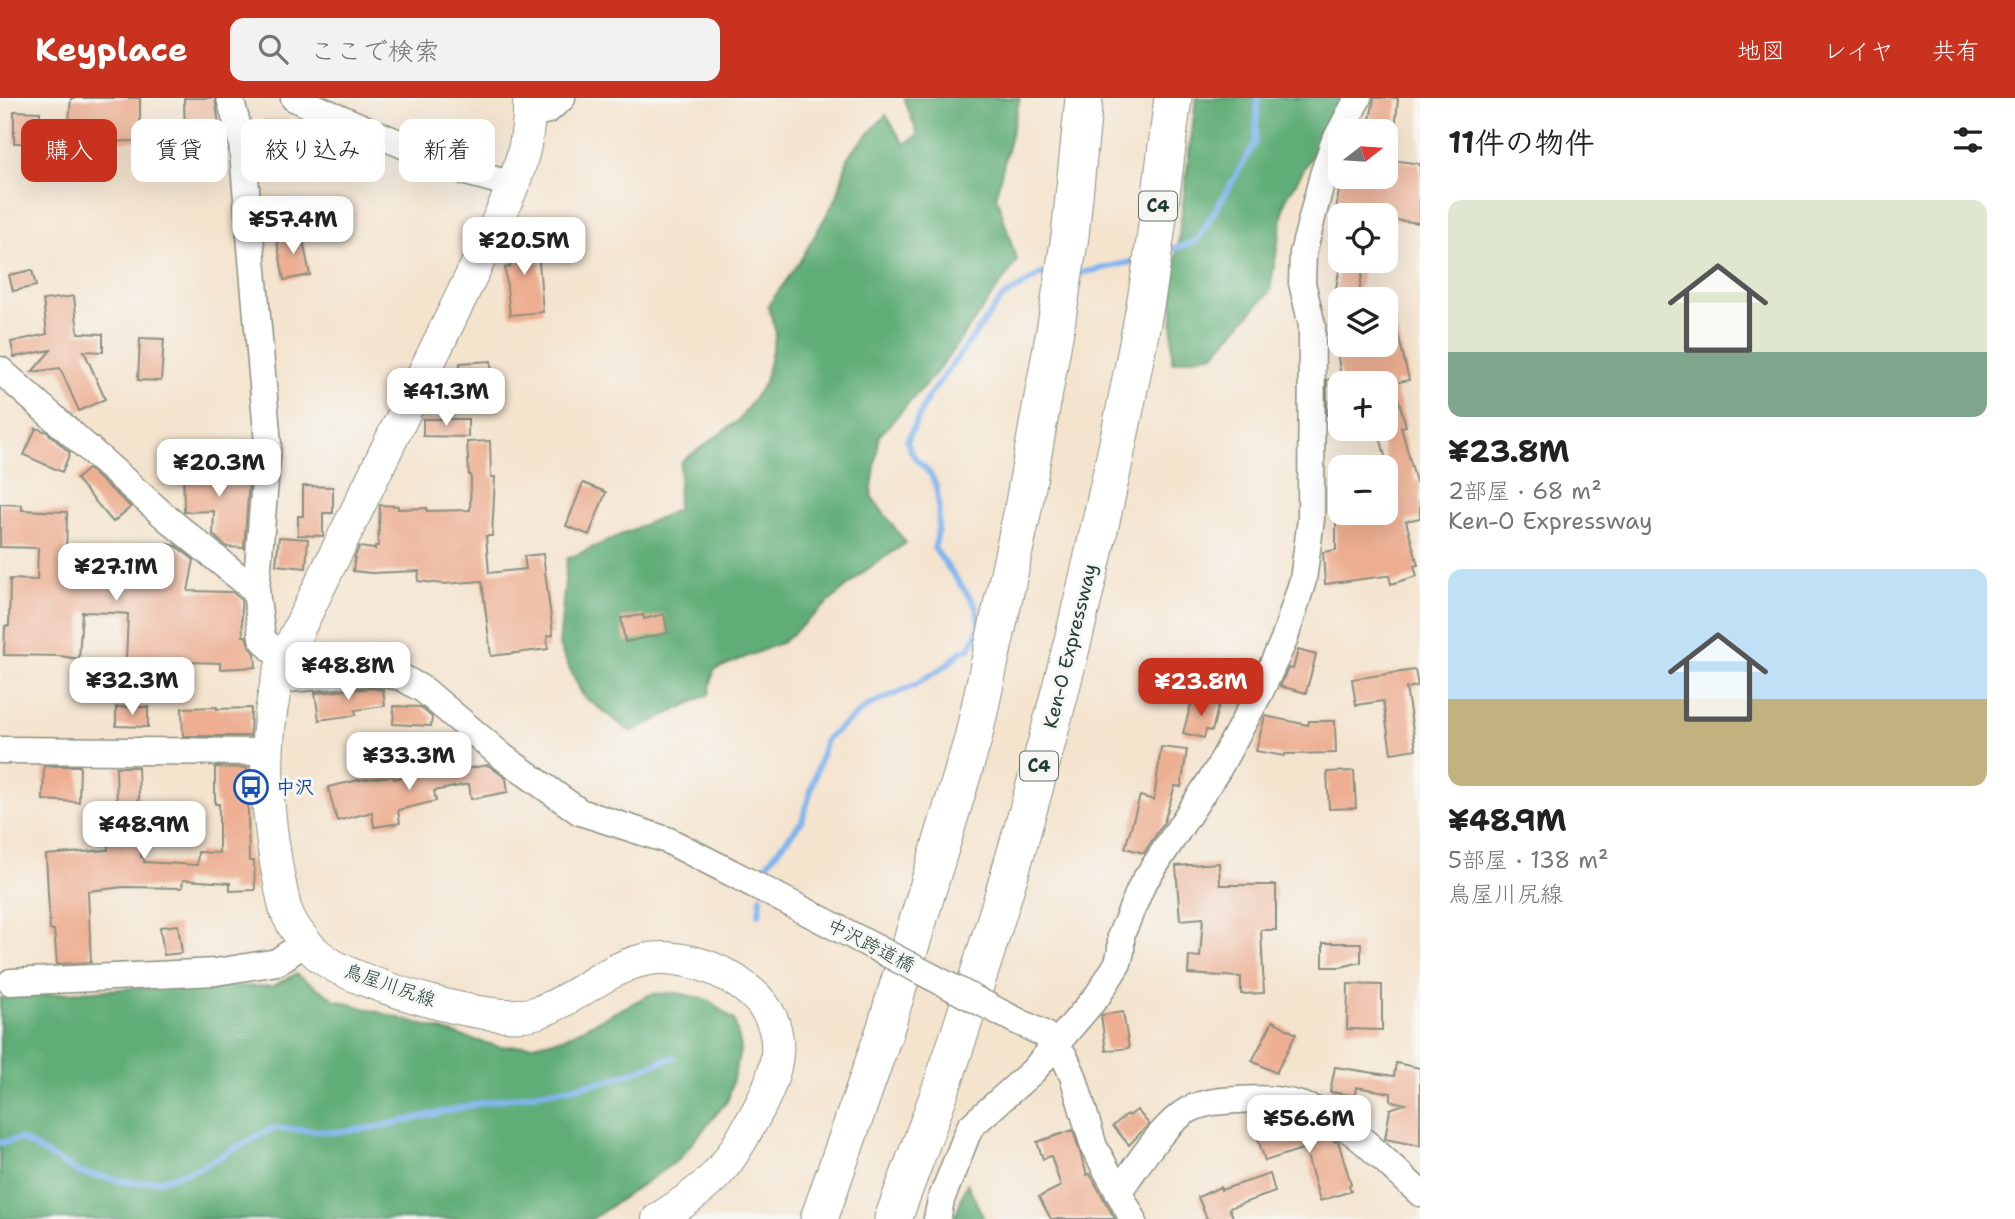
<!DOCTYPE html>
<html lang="ja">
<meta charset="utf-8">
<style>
body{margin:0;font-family:"Shantell Sans","Klee One",sans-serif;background:#f2f2f2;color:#222;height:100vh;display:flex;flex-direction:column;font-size:26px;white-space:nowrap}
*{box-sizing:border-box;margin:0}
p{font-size:23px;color:#767676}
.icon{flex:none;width:38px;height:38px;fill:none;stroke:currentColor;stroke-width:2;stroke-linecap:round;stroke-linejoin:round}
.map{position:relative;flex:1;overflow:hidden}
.details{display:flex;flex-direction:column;background:#fff;width:595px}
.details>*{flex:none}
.top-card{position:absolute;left:21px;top:21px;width:665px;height:63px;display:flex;gap:14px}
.needle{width:46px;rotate:73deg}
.fabs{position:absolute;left:1328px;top:21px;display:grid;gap:14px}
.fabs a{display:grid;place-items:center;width:70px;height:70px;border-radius:14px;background:#fff;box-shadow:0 7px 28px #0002;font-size:35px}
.price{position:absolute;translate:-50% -60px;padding:0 16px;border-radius:14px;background:#fff;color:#222;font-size:23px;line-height:46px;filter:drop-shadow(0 2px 4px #0008)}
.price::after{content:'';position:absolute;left:50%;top:42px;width:21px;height:16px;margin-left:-10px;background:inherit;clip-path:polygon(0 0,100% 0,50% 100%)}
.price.current{background:#c8321e;color:#fff}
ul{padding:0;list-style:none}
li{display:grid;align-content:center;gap:14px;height:371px;padding:0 28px}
li span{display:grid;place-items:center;height:217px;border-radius:14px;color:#555}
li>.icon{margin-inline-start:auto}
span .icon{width:126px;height:126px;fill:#fffc;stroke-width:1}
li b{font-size:30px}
h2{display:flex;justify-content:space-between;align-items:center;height:84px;padding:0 28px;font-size:30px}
.tag{padding:0 24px;border-radius:14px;background:#fff;box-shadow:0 7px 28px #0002;font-size:24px;line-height:63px}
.tag.current{background:#c8321e;color:#fff}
header{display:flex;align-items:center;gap:42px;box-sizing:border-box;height:98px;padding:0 35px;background:#c8321e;color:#fff}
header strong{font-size:33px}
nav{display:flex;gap:38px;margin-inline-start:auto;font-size:24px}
.search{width:490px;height:63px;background:#f2f2f2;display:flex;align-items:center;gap:18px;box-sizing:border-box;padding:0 24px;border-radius:14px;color:#767676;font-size:26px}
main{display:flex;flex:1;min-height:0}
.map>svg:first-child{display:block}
.forest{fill:#61ad77;stroke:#407556;stroke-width:2}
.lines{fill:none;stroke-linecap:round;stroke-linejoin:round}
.stream{stroke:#80b4ee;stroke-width:6}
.building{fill:#edae91}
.minor-casing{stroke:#8a9080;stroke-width:29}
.major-casing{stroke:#8a9080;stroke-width:34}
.highway-casing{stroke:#8a9080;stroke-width:39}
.minor{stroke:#fff;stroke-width:26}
.major{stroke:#fff;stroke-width:32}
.highway{stroke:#fff;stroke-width:37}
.minor-bridge-casing{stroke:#8a9080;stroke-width:29;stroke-linecap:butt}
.minor-bridge{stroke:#fff;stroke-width:26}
.labels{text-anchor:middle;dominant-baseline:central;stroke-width:6;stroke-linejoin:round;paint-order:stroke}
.shield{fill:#f6f6f2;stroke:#60746d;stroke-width:2}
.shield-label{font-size:18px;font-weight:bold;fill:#1f3d34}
.street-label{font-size:19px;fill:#1f3d34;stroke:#f6f6f2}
.transit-label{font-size:19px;font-weight:bold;fill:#164399;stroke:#f6f6f2;text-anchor:start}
</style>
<header>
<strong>Keyplace</strong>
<div class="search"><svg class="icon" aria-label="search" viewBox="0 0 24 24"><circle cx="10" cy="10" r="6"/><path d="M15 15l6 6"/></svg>ここで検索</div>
<nav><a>地図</a><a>レイヤ</a><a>共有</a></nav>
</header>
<main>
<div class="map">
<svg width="1420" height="1121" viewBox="0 0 1420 1121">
<rect width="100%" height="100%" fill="#f6f6f2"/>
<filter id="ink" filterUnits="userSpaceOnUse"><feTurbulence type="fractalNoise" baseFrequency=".0143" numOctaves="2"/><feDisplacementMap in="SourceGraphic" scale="14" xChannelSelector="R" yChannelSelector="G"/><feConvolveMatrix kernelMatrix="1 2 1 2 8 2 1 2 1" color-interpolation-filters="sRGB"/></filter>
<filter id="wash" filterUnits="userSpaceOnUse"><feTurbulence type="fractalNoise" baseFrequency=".00686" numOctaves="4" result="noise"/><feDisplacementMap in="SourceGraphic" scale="28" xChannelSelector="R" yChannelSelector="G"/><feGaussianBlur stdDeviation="1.57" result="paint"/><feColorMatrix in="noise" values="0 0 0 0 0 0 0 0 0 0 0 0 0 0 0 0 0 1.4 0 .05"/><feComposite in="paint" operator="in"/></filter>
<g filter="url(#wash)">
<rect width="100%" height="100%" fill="#f4e3cd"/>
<path class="forest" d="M904 0H1020L996 97 1017 163 940 270 879 338 871 398 906 445 866 472 783 544 714 572 709 596 631 634 583 598 559 548 567 461 677 412 681 364 739 322 765 284 776 235 768 208 800 163 837 99 849 57 886 17 904 46 918 37Z
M1196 0H1346L1285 103 1270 193 1214 256 1172 264 1173 186Z
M296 876 336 902 500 949 534 947 566 939 651 896 678 895 708 902 734 922 741 949 728 1002 678 1062 592 1121H0V900L134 890 273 888Z
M967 1085 984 1121H954Z"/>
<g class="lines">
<path class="stream" d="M1167 153 1197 143 1255 45 1258 0
M1076 176 1140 162
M764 785 766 767 802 723 826 641 869 607 913 588 947 567 961 553 969 551 980 529 976 508 934 450C940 434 941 394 932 379 922 363 914 366 907 343L928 299 1002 200 1041 176H1051
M759 816 761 799
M0 1045 20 1041 80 1075 134 1085 162 1082 198 1070 273 1030 335 1034 378 1029 481 1005 608 983 674 959"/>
</g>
<g id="blocks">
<path class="building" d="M71 0H140V43L71 44 69 24Z
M184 0H215L221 39 185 40Z
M1374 0H1398L1395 33H1368Z
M14 13 40 14V45H14Z
M290 21 292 52 265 55 263 23Z
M1386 61 1420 66V125L1386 121V117L1336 112 1341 79H1386Z
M301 133 310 177 284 182 276 138Z
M510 139H539V164L543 214 510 217 505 170 510 169Z
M1340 168 1363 172 1358 201H1334Z
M32 172 36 188 13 193 9 177Z
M74 198 78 235 103 236V254L84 253 105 301 79 313 60 270 32 274 51 252 14 259 11 244 47 236 43 202Z
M1386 215H1393L1409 282 1394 285 1406 328 1401 329 1416 384 1420 383V420L1406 423 1418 467 1414 468 1417 478 1391 486 1389 478H1385L1325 486 1323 454 1336 452V415H1386V390L1393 389 1378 331H1386V285H1342L1336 247H1386Z
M140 240 164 241 161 283 138 282Z
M491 263 492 296H488V303L462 304 460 265Z
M1340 279V313L1327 317V282Z
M423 321H468V339L423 338Z
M36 330 47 334 70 355 62 374 24 357Z
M490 343 491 379H495L492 438H486L489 475 526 471 524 458 543 456 553 537 547 538 548 551 491 558 482 483 444 486 418 483 419 473 371 475 353 473 355 458 359 449 375 451V448H378L380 407 398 408V411L427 410V413L470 412 471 377H469L467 344Z
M209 362V370L250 372 244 450 227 449 213 437 214 413 184 414 183 363Z
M88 371 131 409 113 424 76 381Z
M583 385 606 394 589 437 566 428Z
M303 388 333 389V415H323V438L298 437V418H303Z
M0 406 22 407V412L67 414 66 465 69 466V483L125 487 127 466 164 468 168 446 176 448 194 462 188 493 232 494 241 501 243 538H246L250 550 255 556 256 569 220 571V565L126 562 128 516 116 515 82 514 79 561 60 558 4 557 5 528H9L10 481 37 482 38 450 0 449Z
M279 439 308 441 306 470 276 467Z
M664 516 668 535 625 544 621 520 643 517 644 521Z
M1298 552 1316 557 1306 595 1280 588 1288 570 1293 571Z
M1415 572 1418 588 1406 590 1416 651 1391 655 1383 603 1356 607 1352 581Z
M373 590 383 592 385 608 355 612 356 617 319 622 315 595Z
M1193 599 1219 606 1212 633 1206 632 1204 640 1183 635Z
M394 608 420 609 432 619 431 628 393 626Z
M116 609H148V629L116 628Z
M217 609V611L251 610 250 638H183L182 610Z
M1265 618 1308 627 1309 623H1335L1336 655 1285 656 1284 658 1256 653Z
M1161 649 1187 652 1181 689 1175 688 1164 724 1144 755 1125 750 1140 698 1154 702Z
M488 667 506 680 508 694 471 701 469 686 434 693 436 703 398 712 400 725 374 729 372 714 337 723 328 689 359 682 393 678 394 681 429 672 430 677Z
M44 668H80L79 704 43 702Z
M116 669H138L141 759H144V764L197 767 198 754 219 755V706H215V669L247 670 249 763H254L255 792 230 793V785L183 782 182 790 124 789 88 793 91 864 57 866 54 832H50L46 757 108 752V711H117Z
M1354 673 1356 710 1329 711 1327 674Z
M1219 765 1220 787H1276V832H1261L1264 895 1241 896V879L1188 876 1189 858 1200 859 1203 820 1180 822 1176 768Z
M178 827 182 855 164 857 160 829Z
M1323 845H1361V864L1341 869H1323Z
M1348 886 1382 887V932L1347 931Z
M1123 914 1129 950 1106 953 1101 917Z
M1273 923 1296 936 1276 975 1252 963Z
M1396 965 1420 970V1048L1385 1041 1390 1011 1405 1006 1391 1003V995L1356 989 1355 998 1330 994 1335 969 1394 978Z
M1137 1012 1149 1026 1129 1047 1113 1028 1127 1016 1129 1018Z
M1294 1022 1302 1024 1306 1038 1321 1033 1333 1040 1335 1044 1338 1043 1351 1086 1349 1087 1351 1093 1320 1103 1305 1050 1265 1063 1256 1034Z
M1073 1032 1087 1077 1090 1076 1115 1121H1051L1039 1099 1061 1088 1051 1058 1043 1061 1037 1044Z
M1270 1076 1275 1094 1229 1110 1234 1121H1207L1198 1099 1220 1089 1221 1092Z"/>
</g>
</g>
<g filter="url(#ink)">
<use href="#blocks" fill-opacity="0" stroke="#8a9080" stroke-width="2"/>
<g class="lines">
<g class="minor-casing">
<path id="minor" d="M230 0 242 44 268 346 256 493 262 540 283 563
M294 0 466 74 514 87
M530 16 548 12 562 0
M0 272 168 421 256 493
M276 582 374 574 401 579 424 592 503 659 580 714 667 742 728 773
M0 652 267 654
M11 884 216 874 277 864 306 844
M1013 921 1044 936 1064 958 1073 978 1094 1049 1133 1121
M1118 1094C1138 1067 1156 1036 1182 1016 1198 1004 1219 1003 1238 1002 1327 994 1360 1041 1420 1095
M937 1121 941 1102 970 1029 1033 973 1098 897 1118 865 1121 853V837L1142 787 1218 671 1260 594 1284 542 1303 482 1311 421 1312 227 1302 185 1303 155 1323 77 1334 45 1358 0"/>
</g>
<g class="major-casing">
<path id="major" d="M529 0C532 55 507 103 484 152L283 563C257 641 267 730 285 810 293 832 311 854 331 866 369 889 493 927 535 915 584 900 619 853 675 861 700 864 723 873 743 888 797 927 778 980 749 1028 740 1045 730 1062 717 1076 700 1094 679 1108 658 1121"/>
</g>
<g class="highway-casing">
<path id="highway" d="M819 1121 885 932 973 641 1022 416 1056 227 1070 138 1084 0
M893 1121C911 1072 930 1023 947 973 1032 724 1097 467 1145 208 1157 139 1164 69 1173 0"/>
</g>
<use href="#minor" class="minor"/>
<use href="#major" class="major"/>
<use href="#highway" class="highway"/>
<g class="minor-bridge-casing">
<path id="minor-bridge" d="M728 773 1013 921"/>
</g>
<use href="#minor-bridge" class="minor-bridge"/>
</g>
</g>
<defs>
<g id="bus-ring" transform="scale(1.75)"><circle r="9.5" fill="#f6f6f2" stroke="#1a4fb4" stroke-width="1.5"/><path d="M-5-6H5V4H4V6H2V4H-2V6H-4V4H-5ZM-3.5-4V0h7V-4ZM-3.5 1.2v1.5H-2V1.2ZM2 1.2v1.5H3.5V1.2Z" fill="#1a4fb4"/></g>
</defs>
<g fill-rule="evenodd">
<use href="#bus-ring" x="251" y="689"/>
</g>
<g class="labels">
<g class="shield">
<rect x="1139" y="93.5" width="38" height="29" rx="5"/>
<rect x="1020" y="653.5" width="38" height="29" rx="5"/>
</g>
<g class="shield-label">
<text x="1158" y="108">C4</text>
<text x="1039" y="668">C4</text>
</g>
<g class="street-label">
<text transform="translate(1070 548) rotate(-76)">Ken-O Expressway</text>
<text transform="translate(871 847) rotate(27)">中沢跨道橋</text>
<text transform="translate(390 887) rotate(19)">鳥屋川尻線</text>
</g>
<g class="transit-label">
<text x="276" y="689">中沢</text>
</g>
</g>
</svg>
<div class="fabs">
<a><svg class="needle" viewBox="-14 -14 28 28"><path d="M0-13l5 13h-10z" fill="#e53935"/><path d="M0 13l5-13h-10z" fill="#767676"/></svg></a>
<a><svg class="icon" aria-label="locate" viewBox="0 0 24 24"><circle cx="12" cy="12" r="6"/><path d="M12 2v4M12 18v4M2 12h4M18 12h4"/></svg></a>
<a><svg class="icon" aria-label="layers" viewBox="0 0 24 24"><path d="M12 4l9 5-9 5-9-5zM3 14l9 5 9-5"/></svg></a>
<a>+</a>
<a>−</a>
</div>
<b class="price" style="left:293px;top:158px">¥57.4M</b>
<b class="price" style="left:524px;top:179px">¥20.5M</b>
<b class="price" style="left:446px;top:330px">¥41.3M</b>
<b class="price" style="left:219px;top:401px">¥20.3M</b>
<b class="price" style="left:116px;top:505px">¥27.1M</b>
<b class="price" style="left:348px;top:604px">¥48.8M</b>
<b class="price" style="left:132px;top:619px">¥32.3M</b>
<b class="price current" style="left:1201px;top:620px">¥23.8M</b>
<b class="price" style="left:409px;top:694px">¥33.3M</b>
<b class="price" style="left:144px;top:763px">¥48.9M</b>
<b class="price" style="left:1309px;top:1057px">¥56.6M</b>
<div class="top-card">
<a class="tag current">購入</a>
<a class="tag">賃貸</a>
<a class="tag">絞り込み</a>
<a class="tag">新着</a>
</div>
</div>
<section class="details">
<h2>11件の物件<svg class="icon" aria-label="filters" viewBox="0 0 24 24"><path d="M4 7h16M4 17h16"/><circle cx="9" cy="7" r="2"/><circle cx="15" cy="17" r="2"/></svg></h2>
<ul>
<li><span style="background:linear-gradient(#dfe7d0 70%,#7fa58c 0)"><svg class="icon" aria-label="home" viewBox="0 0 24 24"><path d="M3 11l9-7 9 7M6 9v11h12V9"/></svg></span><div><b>¥23.8M</b><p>2部屋 · 68 m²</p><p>Ken-O Expressway</p></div></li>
<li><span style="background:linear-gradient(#bfe0f5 60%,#c2b280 0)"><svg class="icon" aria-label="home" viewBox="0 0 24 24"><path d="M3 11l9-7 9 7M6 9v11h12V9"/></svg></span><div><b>¥48.9M</b><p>5部屋 · 138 m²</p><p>鳥屋川尻線</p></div></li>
</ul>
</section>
</main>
